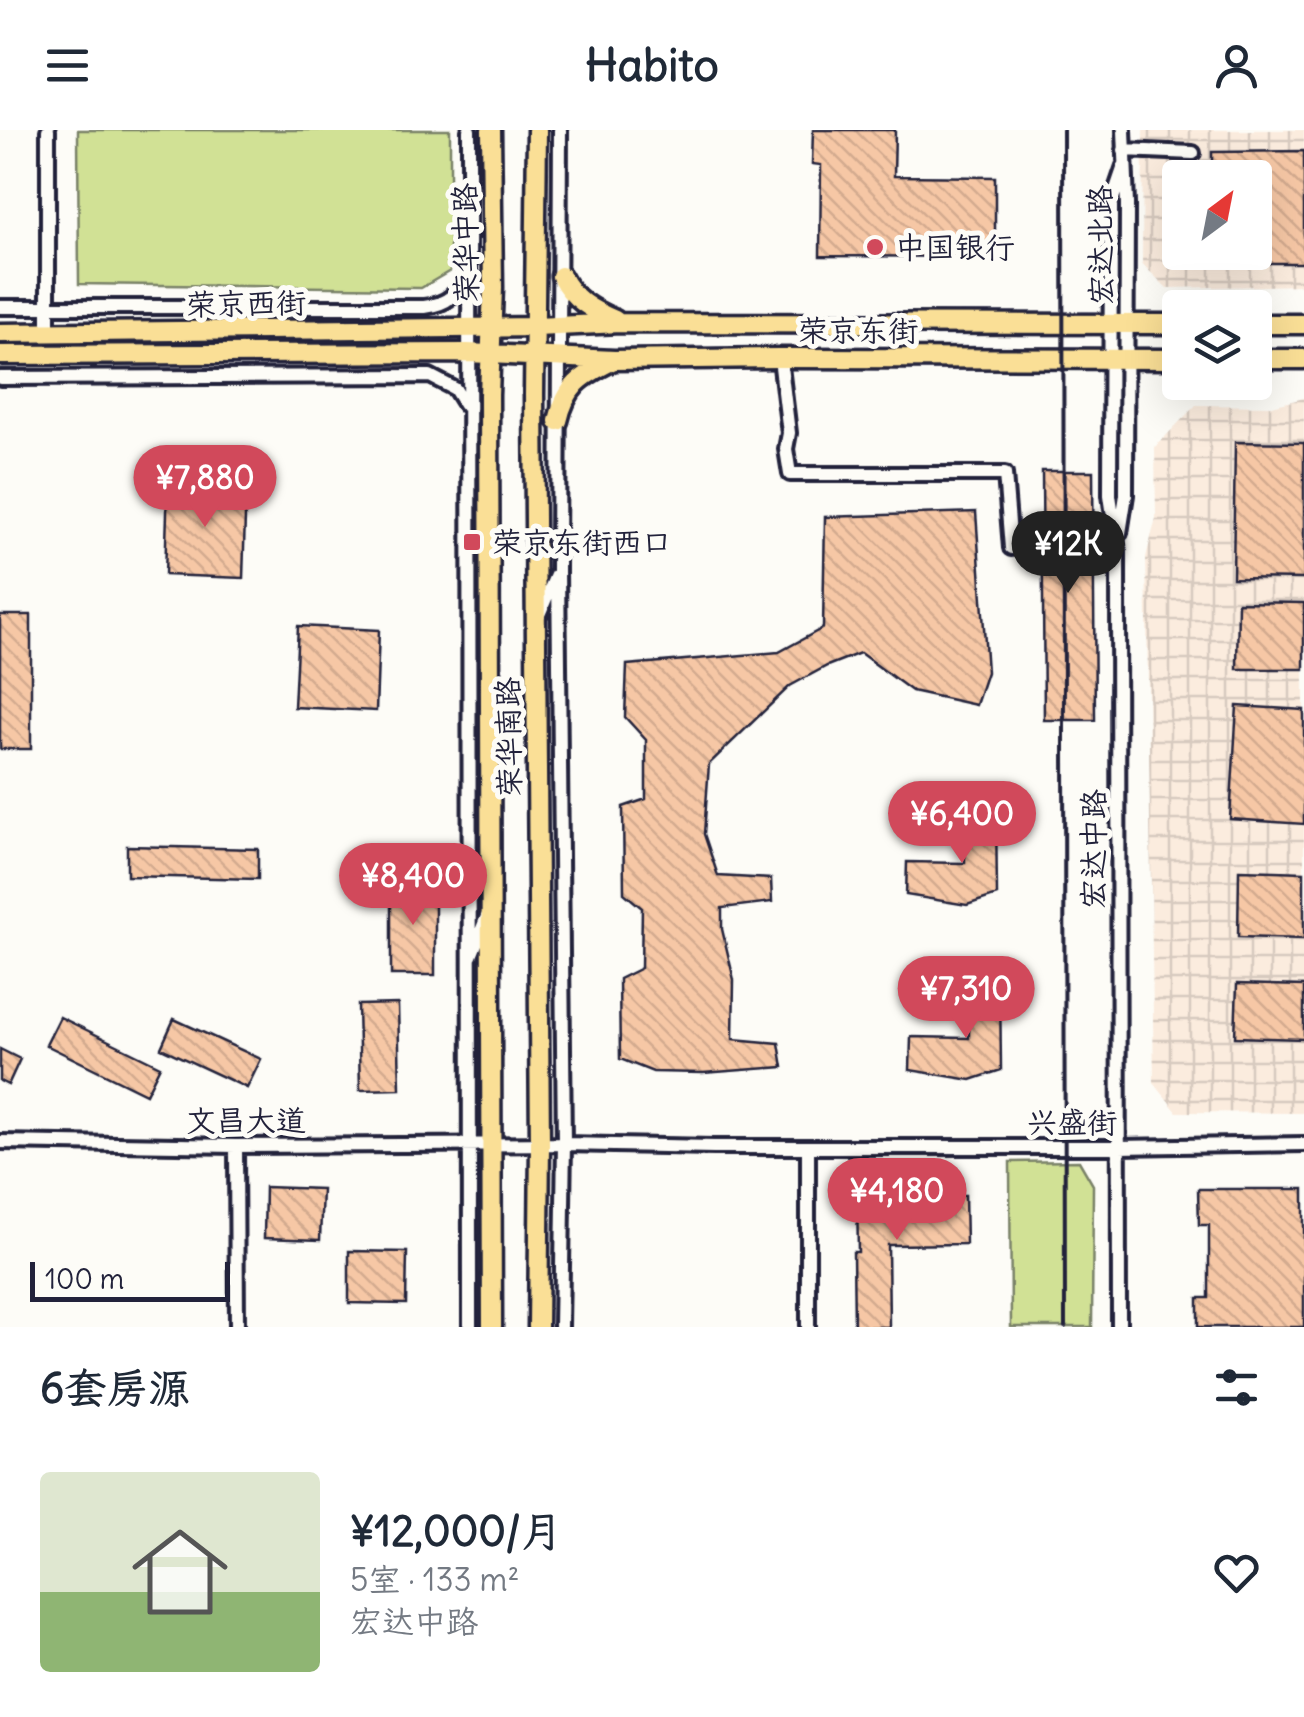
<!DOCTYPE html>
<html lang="zh">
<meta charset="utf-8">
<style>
body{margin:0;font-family:Delius,"LXGW WenKai TC",sans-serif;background:#f6f6f7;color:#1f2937;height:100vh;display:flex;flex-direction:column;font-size:38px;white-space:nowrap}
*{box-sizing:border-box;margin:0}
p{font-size:32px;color:#747a83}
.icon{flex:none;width:55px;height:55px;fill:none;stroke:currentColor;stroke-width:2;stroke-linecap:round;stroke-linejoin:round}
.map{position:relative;height:1197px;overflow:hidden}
.side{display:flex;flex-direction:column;background:#fff;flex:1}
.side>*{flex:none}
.needle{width:65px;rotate:32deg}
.controls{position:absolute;left:1162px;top:30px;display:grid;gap:20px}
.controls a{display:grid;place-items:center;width:110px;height:110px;border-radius:10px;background:#fff;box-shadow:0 10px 40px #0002;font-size:50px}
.scale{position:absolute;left:30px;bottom:25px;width:200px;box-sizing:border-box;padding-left:10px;border:5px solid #22223b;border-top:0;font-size:28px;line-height:35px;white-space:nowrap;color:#22223b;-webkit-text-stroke:8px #fdfcf7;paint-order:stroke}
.price{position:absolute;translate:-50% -85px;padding:0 22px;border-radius:35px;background:#d1495b;color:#fff;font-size:32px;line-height:65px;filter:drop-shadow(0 2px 5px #0008)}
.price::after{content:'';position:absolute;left:50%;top:60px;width:30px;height:22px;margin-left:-15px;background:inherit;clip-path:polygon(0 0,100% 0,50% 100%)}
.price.current{background:#222;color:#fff}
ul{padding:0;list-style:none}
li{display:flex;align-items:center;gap:30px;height:250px;padding:0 40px}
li+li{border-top:2px solid #e0e1e3}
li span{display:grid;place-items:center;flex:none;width:280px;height:200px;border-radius:10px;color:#555}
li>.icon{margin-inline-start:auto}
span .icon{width:120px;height:120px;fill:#fffc;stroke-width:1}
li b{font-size:42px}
h2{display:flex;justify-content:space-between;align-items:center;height:120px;padding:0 40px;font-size:42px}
header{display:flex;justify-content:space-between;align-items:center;height:130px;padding:0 40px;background:#fff;font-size:45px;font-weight:700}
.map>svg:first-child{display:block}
.industrial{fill:url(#industrial-grid);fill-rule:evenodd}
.green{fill:#d1e195;stroke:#7a8268;stroke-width:2.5}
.building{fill:url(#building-back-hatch);stroke:#22223b;stroke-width:2.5}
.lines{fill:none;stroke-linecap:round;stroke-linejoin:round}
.minor-casing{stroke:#22223b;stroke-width:20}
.major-casing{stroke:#22223b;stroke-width:25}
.minor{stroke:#fdfcf7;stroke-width:12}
.major{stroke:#fadf96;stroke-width:18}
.rail{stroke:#22223b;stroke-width:4}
.poi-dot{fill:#d1495b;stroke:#fdfcf7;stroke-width:4}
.labels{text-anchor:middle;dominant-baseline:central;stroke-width:10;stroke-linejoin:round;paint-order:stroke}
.street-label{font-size:30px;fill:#22223b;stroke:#fdfcf7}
.poi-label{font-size:30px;fill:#22223b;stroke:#fdfcf7;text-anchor:start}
</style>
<header><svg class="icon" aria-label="menu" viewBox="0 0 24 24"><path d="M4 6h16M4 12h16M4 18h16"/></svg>Habito<svg class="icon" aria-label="person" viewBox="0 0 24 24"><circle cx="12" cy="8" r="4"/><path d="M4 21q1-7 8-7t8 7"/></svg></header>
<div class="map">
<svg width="1304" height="1197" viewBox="0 0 1304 1197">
<defs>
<pattern id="industrial-grid" width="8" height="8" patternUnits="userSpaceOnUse" patternTransform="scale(2.5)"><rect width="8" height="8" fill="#fbecde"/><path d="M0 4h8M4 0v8" fill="none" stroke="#d7cabf"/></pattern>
<pattern id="building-back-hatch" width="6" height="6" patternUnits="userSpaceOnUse" patternTransform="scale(2.5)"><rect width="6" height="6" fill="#f6c7a5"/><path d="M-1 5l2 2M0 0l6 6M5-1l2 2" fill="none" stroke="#d3ab8f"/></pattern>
</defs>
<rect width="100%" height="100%" fill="#fdfcf7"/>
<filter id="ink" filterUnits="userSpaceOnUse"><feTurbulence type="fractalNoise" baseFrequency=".01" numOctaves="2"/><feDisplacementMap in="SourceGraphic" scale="20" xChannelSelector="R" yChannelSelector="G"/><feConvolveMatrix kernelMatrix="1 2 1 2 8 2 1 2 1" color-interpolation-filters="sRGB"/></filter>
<g filter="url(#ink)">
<path class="industrial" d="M1143 0H1304V155L1167 158 1142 134ZM1180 48H1255V122H1180Z
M1304 268V983L1177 982 1154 953 1146 427 1156 388 1155 317 1196 275 1272 276Z"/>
<path class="green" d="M78 0H450V141L421 158 79 154Z
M1079 1031 1093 1055 1092 1197H1011L1010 1032Z"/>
<path class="building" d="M813 0H895L894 46 995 47V127L820 126 821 35 812 34Z
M1304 21V133H1212V122H1255V48H1212V22Z
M1235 312 1304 313V449L1233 448Z
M1042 341H1093L1095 590H1044Z
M168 352 246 355 243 448 165 445Z
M976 382 987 542 976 575 912 561 860 523 827 536 790 556 709 634 704 704 718 746 771 749 772 772 722 778V799L734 850 733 909 779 913 783 937 703 943 653 942 620 929 619 849 641 838 642 778 624 763 623 677 646 669V610L625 587 627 535 779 522 823 498 825 387Z
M1238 472 1304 473V539H1237Z
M0 485H31V619H0Z
M298 496 379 500 376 581 294 577Z
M1237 576 1304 580V694L1230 689Z
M996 677 997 765 967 775 906 765 907 732 965 733V679Z
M127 716 258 719V749L127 746Z
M1239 740 1304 742V809L1238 807Z
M391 751H435V845H391Z
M1000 851 1001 940 971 950 910 940 911 907 969 908V854Z
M1237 854 1304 856V909L1235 907Z
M398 874 400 959 360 960 358 875Z
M60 887 160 936 146 964 46 915Z
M174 889 261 929 247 958 161 918Z
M0 919 20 929 8 955 0 951Z
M265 1057 322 1059 320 1110 264 1108Z
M1198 1059H1304V1197H1198V1168H1209V1095H1199Z
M965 1065 966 1114 888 1115 889 1197H854L853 1122H858L857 1066Z
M349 1121 407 1122 406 1174 349 1173Z"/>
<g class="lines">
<g class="minor-casing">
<path id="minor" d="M469 0 470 1197
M560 0 558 439 564 1014 561 1197
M1124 20 1193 23
M0 177H424C449 174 456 165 467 143
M48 203V0
M780 228 789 303 786 319 790 344H1005L1011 418
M0 248 430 246 455 259 465 275
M1120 403 1126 365 1127 74 1124 0
M538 487 556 445
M471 826 488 784
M0 1012 236 1016 564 1014 714 1017H1119L1304 1014
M236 1016 237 1197
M808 1017V1197
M1119 1197 1118 421 1110 365 1111 74 1124 36"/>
</g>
<g class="major-casing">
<path id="major" d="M491 0 493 158 489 265 492 1197
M537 0 534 265 540 1014 538 1197
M561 146C572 169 592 180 615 190
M1255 194H1304
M0 203 536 197 620 193 1180 194
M0 225 467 223 614 230 780 228 1180 229
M1255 229H1304
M558 291C566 256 581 246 612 231"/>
</g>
<use href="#minor" class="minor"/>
<use href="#major" class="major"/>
<path class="rail" d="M1063 0 1065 1197"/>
</g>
</g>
<g class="poi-dot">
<circle cx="875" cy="117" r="10"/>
<rect x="462" y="402" width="20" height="20" rx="5"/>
</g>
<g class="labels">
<g class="street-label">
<text transform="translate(465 113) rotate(-91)">荣华中路</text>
<text transform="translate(1100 115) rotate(-91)">宏达北路</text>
<text transform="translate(246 173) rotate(-1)">荣京西街</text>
<text x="858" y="200">荣京东街</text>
<text transform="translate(508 607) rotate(-91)">荣华南路</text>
<text transform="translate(1093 719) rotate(-90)">宏达中路</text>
<text x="246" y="990">文昌大道</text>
<text x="1072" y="992">兴盛街</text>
</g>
<g class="poi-label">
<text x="895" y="117">中国银行</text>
<text x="492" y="412">荣京东街西口</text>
</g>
</g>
</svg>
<div class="controls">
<a><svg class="needle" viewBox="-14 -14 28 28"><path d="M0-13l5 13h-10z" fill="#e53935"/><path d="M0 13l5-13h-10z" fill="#747a83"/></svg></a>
<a><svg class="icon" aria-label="layers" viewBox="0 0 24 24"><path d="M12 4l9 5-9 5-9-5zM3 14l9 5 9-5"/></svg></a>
</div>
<div class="scale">100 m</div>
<b class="price" style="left:205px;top:400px">¥7,880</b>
<b class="price current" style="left:1068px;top:466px">¥12K</b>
<b class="price" style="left:962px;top:736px">¥6,400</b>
<b class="price" style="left:413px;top:798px">¥8,400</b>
<b class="price" style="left:966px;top:911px">¥7,310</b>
<b class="price" style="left:897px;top:1113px">¥4,180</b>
</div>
<section class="side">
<h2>6套房源<svg class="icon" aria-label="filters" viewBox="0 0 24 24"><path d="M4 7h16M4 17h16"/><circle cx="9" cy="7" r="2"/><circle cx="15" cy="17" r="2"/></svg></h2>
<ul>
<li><span style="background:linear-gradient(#dfe7d0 60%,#8fb573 0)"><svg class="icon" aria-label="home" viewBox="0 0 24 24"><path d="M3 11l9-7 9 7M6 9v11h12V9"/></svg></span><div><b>¥12,000/月</b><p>5室 · 133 m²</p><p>宏达中路</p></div><svg class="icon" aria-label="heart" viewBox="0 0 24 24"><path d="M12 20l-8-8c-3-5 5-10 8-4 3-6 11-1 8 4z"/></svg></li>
</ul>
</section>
